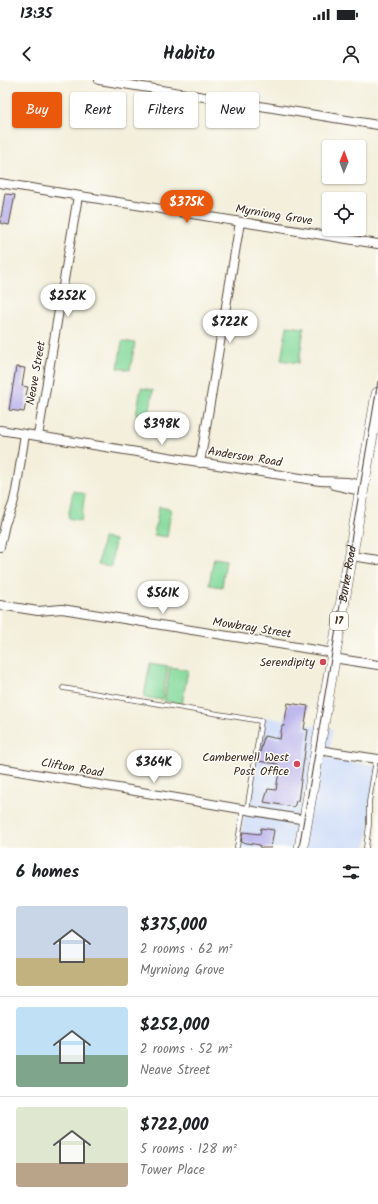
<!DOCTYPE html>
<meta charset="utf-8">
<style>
body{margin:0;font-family:Kalam,sans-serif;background:#f2f2f2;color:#202124;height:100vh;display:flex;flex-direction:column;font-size:15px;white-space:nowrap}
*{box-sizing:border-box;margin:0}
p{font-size:13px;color:#757577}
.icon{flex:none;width:22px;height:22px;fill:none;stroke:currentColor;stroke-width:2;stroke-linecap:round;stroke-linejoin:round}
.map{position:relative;height:768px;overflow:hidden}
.sheet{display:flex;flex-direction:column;background:#fff;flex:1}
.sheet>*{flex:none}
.hud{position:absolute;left:12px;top:12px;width:354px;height:36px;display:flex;gap:8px}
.needle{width:26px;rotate:1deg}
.fabs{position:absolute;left:322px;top:60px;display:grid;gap:8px}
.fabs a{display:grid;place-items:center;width:44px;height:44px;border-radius:4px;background:#fff;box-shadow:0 1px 3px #0004;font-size:20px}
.price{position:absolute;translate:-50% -34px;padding:0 9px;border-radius:14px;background:#fff;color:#222;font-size:13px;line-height:26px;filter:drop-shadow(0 1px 2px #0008)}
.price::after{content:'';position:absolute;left:50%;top:24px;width:12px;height:9px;margin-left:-6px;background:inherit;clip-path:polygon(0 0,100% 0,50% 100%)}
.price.active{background:#ea580c;color:#fff}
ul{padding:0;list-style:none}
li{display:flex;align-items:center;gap:12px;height:100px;padding:0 16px}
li+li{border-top:1px solid #e0e0e0}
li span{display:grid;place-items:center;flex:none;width:112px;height:80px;border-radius:4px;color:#555}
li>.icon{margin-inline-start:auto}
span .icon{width:48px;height:48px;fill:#fffc;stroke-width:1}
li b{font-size:17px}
h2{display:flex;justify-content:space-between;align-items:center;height:48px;padding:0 16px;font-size:17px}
.chip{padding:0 14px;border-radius:4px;background:#fff;box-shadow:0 1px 3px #0004;font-size:14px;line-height:36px}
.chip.active{background:#ea580c;color:#fff}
.status{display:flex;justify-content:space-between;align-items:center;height:28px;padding:0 20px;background:#fff;direction:ltr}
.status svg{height:11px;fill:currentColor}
header{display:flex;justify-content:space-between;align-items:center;height:52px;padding:0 16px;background:#fff;font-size:18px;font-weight:700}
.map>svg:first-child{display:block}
.built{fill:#ccdbf9}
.green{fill:#84d99b;stroke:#60825c}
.building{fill:#b1a9ea}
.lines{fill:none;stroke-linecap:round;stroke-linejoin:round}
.lane-casing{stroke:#57483a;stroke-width:5.5}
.street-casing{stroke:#57483a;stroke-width:10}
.primary-casing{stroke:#57483a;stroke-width:14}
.lane{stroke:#fff;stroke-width:4}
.street{stroke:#fff;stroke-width:8}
.primary{stroke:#fff;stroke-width:13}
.tram{stroke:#3b2a1e;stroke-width:1}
.poi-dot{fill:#d1495b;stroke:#fdfcf7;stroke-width:1.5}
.labels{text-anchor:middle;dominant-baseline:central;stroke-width:3;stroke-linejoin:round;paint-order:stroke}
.shield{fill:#fdfcf7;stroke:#75695f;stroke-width:1}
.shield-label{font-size:11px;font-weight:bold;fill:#3b2a1e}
.street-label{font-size:12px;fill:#3b2a1e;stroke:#fdfcf7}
.poi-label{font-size:12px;fill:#3b2a1e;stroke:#fdfcf7;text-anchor:end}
</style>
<div class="status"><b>13:35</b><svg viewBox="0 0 49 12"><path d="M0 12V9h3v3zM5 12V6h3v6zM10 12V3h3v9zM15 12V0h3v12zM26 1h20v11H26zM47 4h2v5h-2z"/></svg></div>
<header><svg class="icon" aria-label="back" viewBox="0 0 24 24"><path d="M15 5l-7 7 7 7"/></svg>Habito<svg class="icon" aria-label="person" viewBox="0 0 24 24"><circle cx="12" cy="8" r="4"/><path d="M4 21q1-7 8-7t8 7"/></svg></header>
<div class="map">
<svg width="378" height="768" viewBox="0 0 378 768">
<rect width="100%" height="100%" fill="#fdfcf7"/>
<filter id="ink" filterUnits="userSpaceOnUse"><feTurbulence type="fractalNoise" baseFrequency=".025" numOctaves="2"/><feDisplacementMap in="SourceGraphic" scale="8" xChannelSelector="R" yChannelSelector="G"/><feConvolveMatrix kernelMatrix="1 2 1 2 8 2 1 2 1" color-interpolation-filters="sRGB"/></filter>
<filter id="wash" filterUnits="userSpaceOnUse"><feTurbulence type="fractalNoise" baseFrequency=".012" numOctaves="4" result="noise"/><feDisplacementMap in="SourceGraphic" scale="16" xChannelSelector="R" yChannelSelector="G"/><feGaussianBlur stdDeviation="0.9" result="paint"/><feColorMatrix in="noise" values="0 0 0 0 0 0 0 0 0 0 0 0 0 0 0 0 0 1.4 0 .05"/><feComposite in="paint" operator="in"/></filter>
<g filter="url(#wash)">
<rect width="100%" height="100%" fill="#f3efdb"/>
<path class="built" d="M265 637 333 649 328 679 378 686 366 768H239L243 742 250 720 264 642Z"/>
<path class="green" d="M287 246 304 248 299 283 281 280Z
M122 261 135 263 130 290 118 288Z
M141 308 153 310 149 337 136 335Z
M73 411 85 414 81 441 68 438Z
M159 427 171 429 167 457 154 455Z
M103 458 115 460 111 487 98 485Z
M214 478 226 480 222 507 209 505Z
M150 583 168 586 162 620 144 617Z
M170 587 188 590 182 624 164 621Z"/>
<g id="blocks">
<path class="building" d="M5 114 15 115 9 145 0 143Z
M16 287 25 288 22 306 28 307 26 315 27 317 24 332 9 330Z
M288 623 308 626 304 649 308 650 298 721 296 720 295 725 293 727 264 722 268 709 276 710 279 691H277L278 684 258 681 264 656 280 659 282 646H284Z
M261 748 274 750 271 768H260V765L241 762 243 752 260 754Z"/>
</g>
</g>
<g filter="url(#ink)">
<use href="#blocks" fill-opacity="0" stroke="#57483a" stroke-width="1"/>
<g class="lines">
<g class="lane-casing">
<path id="lane" d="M63 608 261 641 247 730
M237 767 243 730
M366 768 369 745V722L376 679"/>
</g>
<g class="street-casing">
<path id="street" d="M99 0 378 45
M0 103 378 164
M0 350 255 391 320 401 347 402 362 405
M38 356 78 116
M200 383 240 142
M334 405 361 411
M0 467 5 444 13 424 16 411 25 354
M351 476 378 480
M0 525 38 531 62 529 334 573
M333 578 378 585
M318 670 378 679
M0 688 306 740"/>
</g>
<g class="primary-casing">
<g id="primary">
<path id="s1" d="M301 768 378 314"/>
</g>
</g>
<use href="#lane" class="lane"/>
<use href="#street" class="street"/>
<use href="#primary" class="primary"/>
<path class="tram" d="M299 768 378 301"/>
</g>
</g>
<g class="poi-dot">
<circle cx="323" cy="582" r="4"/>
<circle cx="297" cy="684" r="4"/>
</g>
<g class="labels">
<rect class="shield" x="330" y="532" width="18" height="18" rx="3"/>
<g class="shield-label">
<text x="339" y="541">17</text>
</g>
<g class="street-label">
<text transform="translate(274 135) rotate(9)">Myrniong Grove</text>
<text transform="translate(36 293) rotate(-80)">Neave Street</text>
<text transform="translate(245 377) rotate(9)">Anderson Road</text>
<text stroke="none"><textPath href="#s1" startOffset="278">Burke Road</textPath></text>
<text transform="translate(252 548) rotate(9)">Mowbray Street</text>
<text transform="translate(72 688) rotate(10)">Clifton Road</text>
</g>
<g class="poi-label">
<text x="315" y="582">Serendipity</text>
<text x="289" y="677">Camberwell West<tspan x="289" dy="14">Post Office</tspan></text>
</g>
</g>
</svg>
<div class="fabs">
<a><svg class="needle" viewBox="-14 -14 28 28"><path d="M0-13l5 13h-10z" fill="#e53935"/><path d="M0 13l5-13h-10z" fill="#757577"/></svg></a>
<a><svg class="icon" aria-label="locate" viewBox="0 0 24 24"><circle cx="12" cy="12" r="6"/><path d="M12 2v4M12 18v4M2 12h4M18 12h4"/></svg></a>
</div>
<b class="price active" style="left:187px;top:144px">$375K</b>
<b class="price" style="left:68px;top:238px">$252K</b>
<b class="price" style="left:230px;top:264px">$722K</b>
<b class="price" style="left:162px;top:366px">$398K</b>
<b class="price" style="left:163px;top:535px">$561K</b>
<b class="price" style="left:154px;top:704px">$364K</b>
<div class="hud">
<a class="chip active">Buy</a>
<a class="chip">Rent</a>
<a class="chip">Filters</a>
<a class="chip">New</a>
</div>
</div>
<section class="sheet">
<h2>6 homes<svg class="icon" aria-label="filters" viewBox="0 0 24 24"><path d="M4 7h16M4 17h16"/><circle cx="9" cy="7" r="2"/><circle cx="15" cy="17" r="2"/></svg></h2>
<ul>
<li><span style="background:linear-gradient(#c9d6e8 65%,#c2b280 0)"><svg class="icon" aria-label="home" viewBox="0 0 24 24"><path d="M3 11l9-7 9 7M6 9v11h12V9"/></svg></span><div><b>$375,000</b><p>2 rooms · 62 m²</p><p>Myrniong Grove</p></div></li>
<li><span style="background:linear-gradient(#bfe0f5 60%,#7fa58c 0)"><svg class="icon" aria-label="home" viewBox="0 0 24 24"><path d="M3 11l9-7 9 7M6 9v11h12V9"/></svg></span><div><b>$252,000</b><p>2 rooms · 52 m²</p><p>Neave Street</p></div></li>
<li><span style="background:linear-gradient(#dfe7d0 70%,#b9a48a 0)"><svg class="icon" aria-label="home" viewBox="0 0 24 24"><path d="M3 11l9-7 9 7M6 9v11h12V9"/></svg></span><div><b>$722,000</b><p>5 rooms · 128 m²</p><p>Tower Place</p></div></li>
</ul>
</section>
